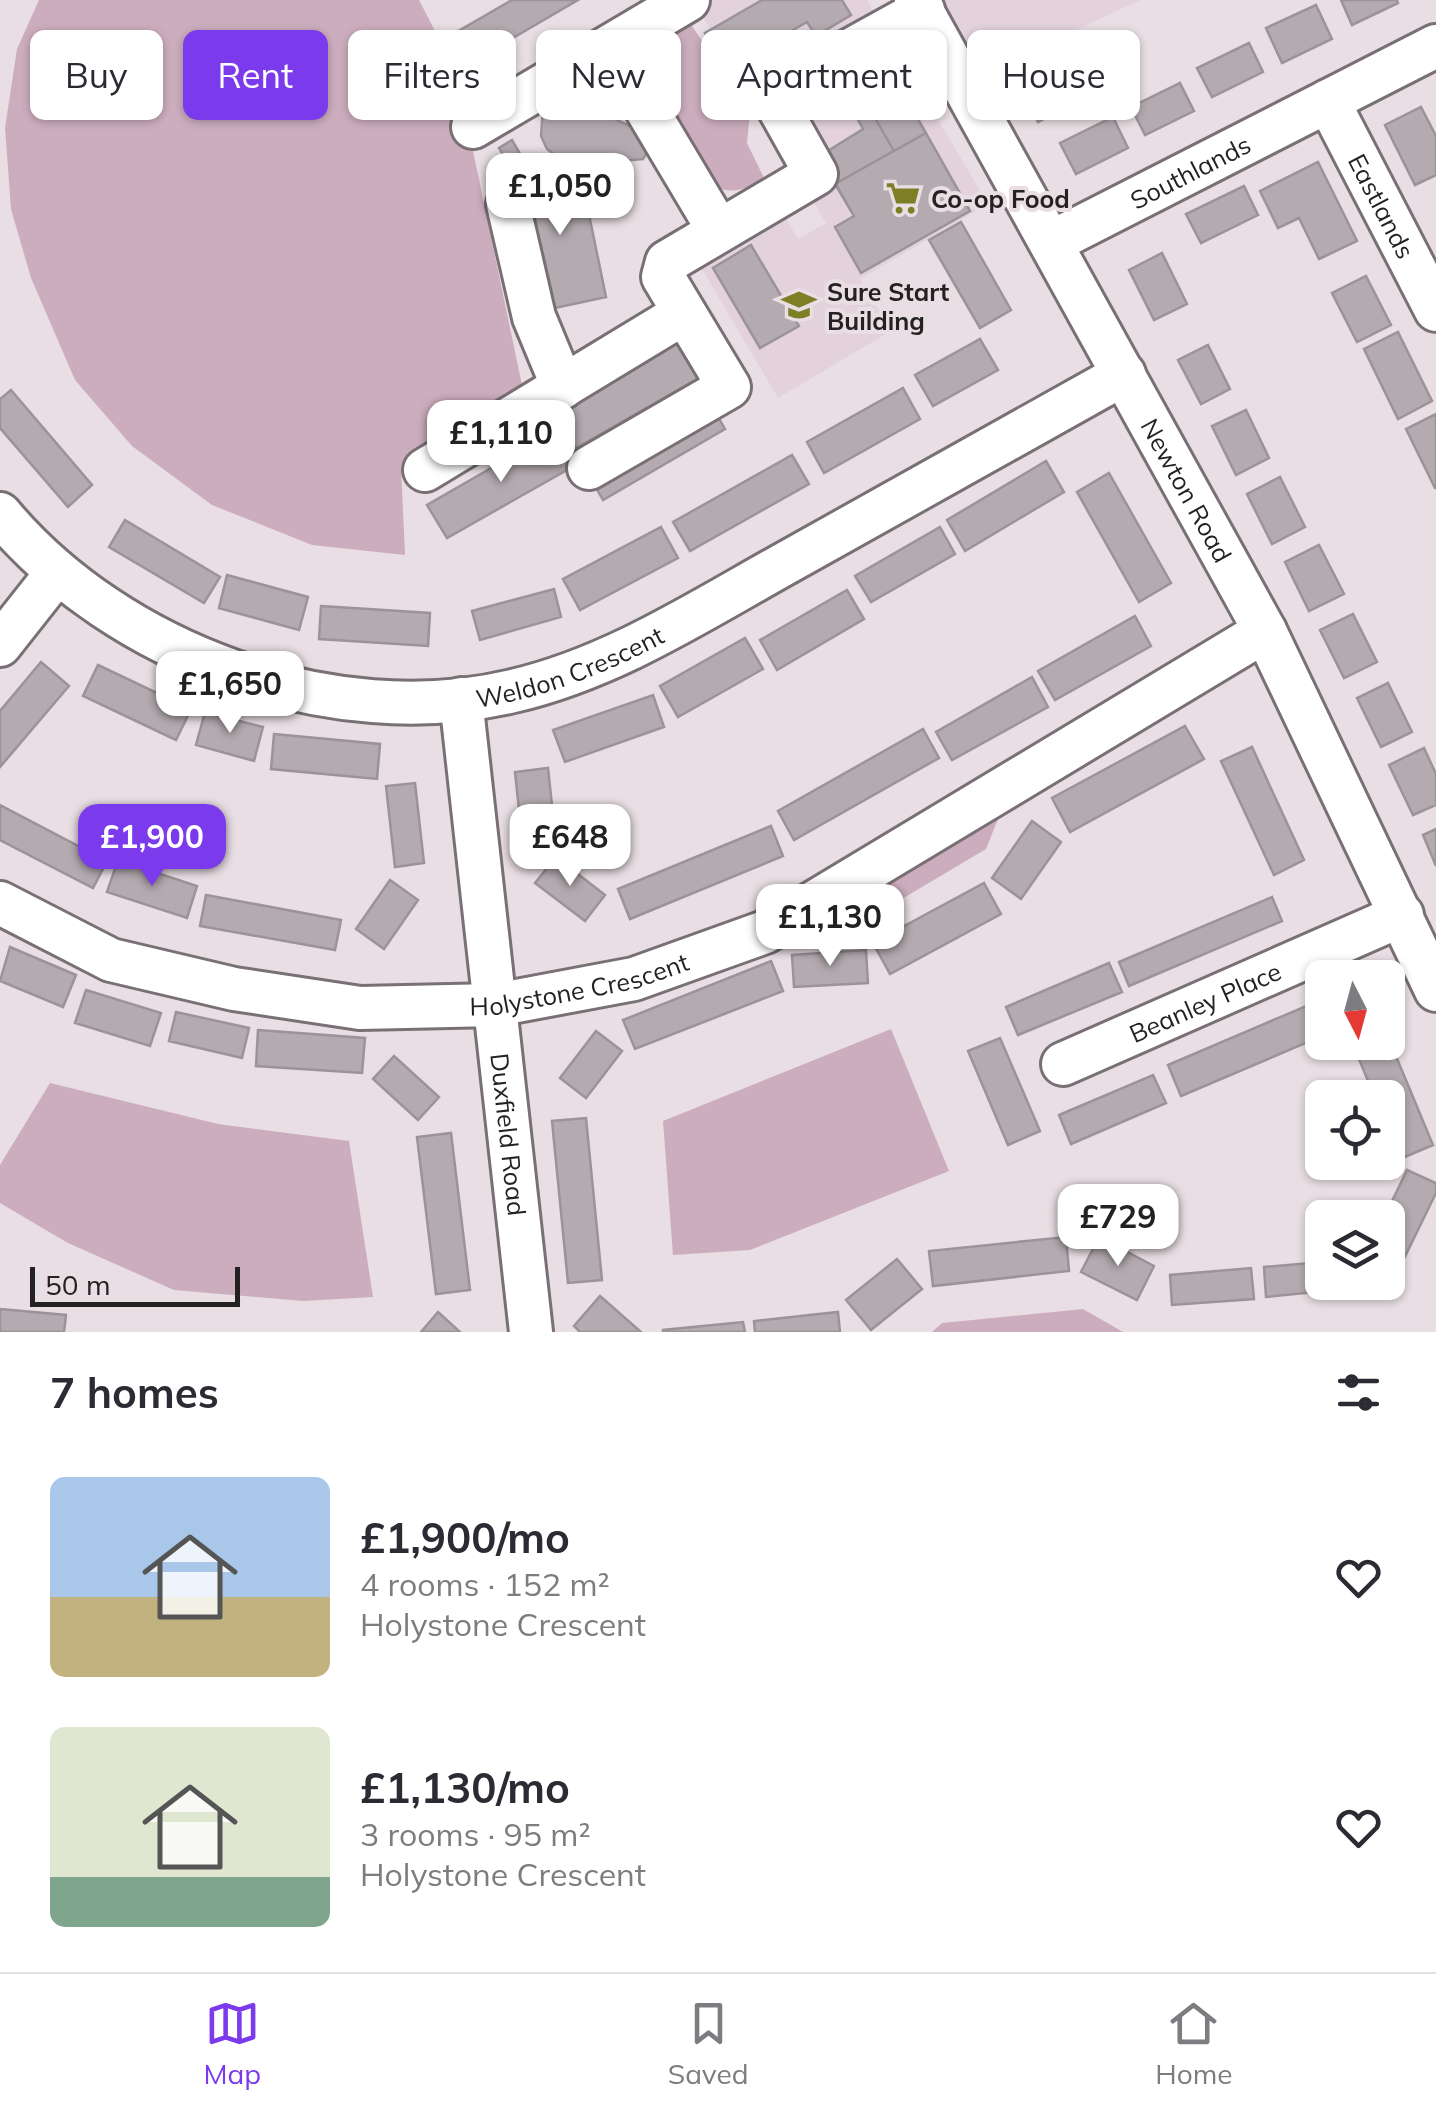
<!DOCTYPE html>
<meta charset="utf-8">
<style>
body{margin:0;font-family:Mulish,sans-serif;background:#f2f2f3;color:#2b2b33;height:100vh;display:flex;flex-direction:column;font-size:38px;white-space:nowrap}
*{box-sizing:border-box;margin:0}
p{font-size:32px;color:#7c7c81}
.icon{flex:none;width:55px;height:55px;fill:none;stroke:currentColor;stroke-width:2;stroke-linecap:round;stroke-linejoin:round}
.map{position:relative;height:1332px;overflow:hidden}
.side{display:flex;flex-direction:column;background:#fff;flex:1}
.side>*{flex:none}
.banner{position:absolute;left:30px;top:30px;width:1378px;height:90px;display:flex;gap:20px}
.needle{width:65px;rotate:174deg}
.fabs{position:absolute;left:1305px;top:960px;display:grid;gap:20px}
.fabs a{display:grid;place-items:center;width:100px;height:100px;border-radius:15px;background:#fff;box-shadow:0 2px 8px #0004;font-size:50px}
.scale{position:absolute;left:30px;bottom:25px;width:210px;box-sizing:border-box;padding-left:10px;border:5px solid #242123;border-top:0;font-size:28px;line-height:35px;white-space:nowrap;color:#242123;-webkit-text-stroke:8px #e8dee3;paint-order:stroke}
.price{position:absolute;translate:-50% -85px;padding:0 22px;border-radius:20px;background:#fff;color:#222;font-size:32px;line-height:65px;filter:drop-shadow(0 2px 5px #0008)}
.price::after{content:'';position:absolute;left:50%;top:60px;width:30px;height:22px;margin-left:-15px;background:inherit;clip-path:polygon(0 0,100% 0,50% 100%)}
.price.selected{background:#7c3aed;color:#fff}
ul{padding:0;list-style:none}
li{display:flex;align-items:center;gap:30px;height:250px;padding:0 50px}
li span{display:grid;place-items:center;flex:none;width:280px;height:200px;border-radius:15px;color:#555}
li>.icon{margin-inline-start:auto}
span .icon{width:120px;height:120px;fill:#fffc;stroke-width:1}
li b{font-size:42px}
h2{display:flex;justify-content:space-between;align-items:center;height:120px;padding:0 50px;font-size:42px}
.chip{padding:0 35px;border-radius:15px;background:#fff;box-shadow:0 2px 8px #0004;font-size:35px;line-height:90px}
.chip.selected{background:#7c3aed;color:#fff}
.menu{display:flex;justify-content:space-around;align-items:center;height:140px;border-top:2px solid #e1e1e2;background:#fff;font-size:28px;color:#7c7c81}
.menu a{display:grid;justify-items:center;gap:5px}
.menu .selected{color:#7c3aed}
.map>svg:first-child{display:block}
.built{fill:#e3d2dc}
.green{fill:#ccadbe}
.building{fill:#b4abb0;stroke:#9b9398;stroke-width:2.5}
.lines{fill:none;stroke-linecap:round;stroke-linejoin:round}
.minor-casing{stroke:#797075;stroke-width:48}
.minor{stroke:#fff;stroke-width:42}
.labels{text-anchor:middle;dominant-baseline:central;stroke-width:8;stroke-linejoin:round;paint-order:stroke}
.street-label{font-size:25px;fill:#242123;stroke:#e8dee3}
.poi-label{font-size:25px;font-weight:bold;fill:#242123;stroke:#e8dee3;text-anchor:start}
</style>
<div class="map">
<svg width="1436" height="1332" viewBox="0 0 1436 1332">
<rect width="100%" height="100%" fill="#e8dee3"/>
<path class="built" d="M693 0H867L988 204 860 279 891 331 778 398 702 269 786 219 798 239 826 223Z
M938 0H1140L982 74Z"/>
<path class="green" d="M39 0H419L463 85 441 97 473 151 522 385 401 466 405 555 312 545 212 505 132 446 75 380 31 278 11 209 5 128 17 49Z
M686 17 732 86 751 103 747 143 764 178C744 191 731 195 708 184L653 90 643 63 656 36Z
M1006 799 986 849 863 922 810 917Z
M891 1029 949 1171 750 1250 673 1255 663 1121Z
M50 1083 218 1124 349 1141 373 1297 303 1301 174 1290 68 1243 0 1203V1165Z
M1083 1309 1123 1332H932L942 1323Z"/>
<path class="building" d="M512 0H578L465 66 448 37Z
M762 0H842L851 15 816 36 807 22 726 69 705 33Z
M1341 0H1397L1398 3 1352 25Z
M1316 5 1332 39 1282 63 1266 28Z
M1249 43 1263 72 1212 97 1197 68Z
M882 56 907 100 875 118 850 74Z
M882 56 970 211 861 273 835 227 854 216 820 156 863 129 838 83Z
M1051 62 1072 105 1038 122 1017 80Z
M588 79 606 95 615 119 634 128 649 150 643 159 589 164 561 160 547 149 541 136 543 108Z
M1180 83 1194 111 1145 135 1131 107Z
M907 100 926 133 894 151 875 118Z
M1421 107 1436 136V175L1415 185 1385 125Z
M1113 117 1128 148 1076 174 1060 143Z
M926 133 970 211 861 273 835 227 854 216 835 184Z
M512 140 523 159 510 166 499 148Z
M1318 162 1357 241 1319 259 1299 218 1278 228 1260 191Z
M579 166 606 297 541 311 513 179Z
M1244 186 1258 215 1201 243 1186 214Z
M961 222 1011 310 980 328 929 240Z
M751 245 799 326 760 348 713 268Z
M1162 253 1187 304 1154 320 1129 270Z
M1366 276 1391 325 1357 342 1332 293Z
M673 332 699 378 576 448 550 403Z
M1398 332 1432 401 1398 419 1364 349Z
M980 339 998 370 933 406 915 375Z
M1208 345 1230 389 1201 404 1178 360Z
M903 388 920 419 824 473 807 442Z
M11 390 92 485 68 507 0 428V399Z
M713 408 725 429 603 500 591 479Z
M1246 410 1269 458 1236 475 1212 426Z
M1436 414V488H1435L1406 429Z
M554 432 574 466 447 538 427 505Z
M792 455 809 484 690 551 673 522Z
M1046 461 1064 492 965 551 947 520Z
M1109 473 1171 583 1139 602 1077 492Z
M1280 477 1305 527 1272 544 1247 494Z
M125 520 220 577 204 603 109 547Z
M661 527 678 558 580 610 563 579Z
M940 527 955 554 871 602 855 576Z
M1319 545 1344 594 1309 611 1285 562Z
M227 575 308 597 299 630 219 608Z
M554 589 561 617 480 640 472 611Z
M847 590 864 619 777 670 760 640Z
M321 606 430 613 428 646 319 639Z
M1353 614 1377 662 1344 678 1320 630Z
M1135 616 1151 646 1055 700 1038 671Z
M745 638 763 669 678 717 660 686Z
M41 662 69 686 0 767V711Z
M98 665 191 709 176 740 83 696Z
M1032 677 1048 707 952 760 936 732Z
M1388 683 1412 732 1381 747 1357 698Z
M653 695 664 727 565 762 553 730Z
M205 712 263 727 254 761 196 745Z
M1185 726 1204 759 1070 832 1052 798Z
M923 729 939 758 794 840 778 811Z
M274 734 380 744 377 779 271 769Z
M1252 747 1304 860 1274 875 1221 761Z
M1424 748 1436 774V805L1413 815 1389 765Z
M548 768 556 843 523 847 515 772Z
M415 783 424 863 395 867 386 786Z
M0 805 107 861 93 888 0 840Z
M1032 821 1061 842 1021 899 992 878Z
M771 826 783 856 630 919 618 889Z
M1436 829V866L1423 835Z
M556 857 605 895 585 921 535 883Z
M118 860 197 886 187 918 107 892Z
M390 880 418 900 384 949 356 929Z
M984 883 1001 914 890 974 873 943Z
M206 895 341 920 335 950 200 926Z
M1272 897 1282 921 1129 986 1119 962Z
M10 947 76 975 63 1007 0 981Z
M866 950 868 983 794 987 792 955Z
M771 961 783 991 635 1049 623 1020Z
M1109 963 1122 992 1018 1035 1006 1007Z
M86 990 161 1013 150 1046 75 1023Z
M1318 1001 1322 1036 1181 1096 1168 1065Z
M176 1012 249 1028 242 1058 169 1041Z
M258 1030 365 1038 362 1073 256 1066Z
M596 1031 622 1051 586 1098 560 1078Z
M1388 1037 1433 1145 1400 1159 1388 1129V1098H1375L1352 1042H1388Z
M1000 1038 1040 1131 1008 1145 968 1051Z
M394 1056 439 1097 418 1120 373 1079Z
M1153 1075 1166 1103 1071 1144 1059 1115Z
M586 1118 602 1280 568 1283 552 1121Z
M451 1133 470 1290 436 1294 417 1137Z
M1407 1170 1436 1183V1193L1395 1277 1388 1274 1384 1218Z
M1066 1237 1069 1271 933 1286 929 1251Z
M1099 1237 1154 1266 1137 1300 1081 1272Z
M897 1259 922 1289 871 1330 846 1300Z
M1322 1262V1282H1346L1347 1289 1266 1297 1264 1267Z
M1251 1268 1254 1299 1172 1305 1170 1275Z
M600 1296 641 1332H580L574 1326Z
M0 1309 66 1315 64 1332H0Z
M438 1312 460 1332H421Z
M838 1312 840 1332H755L754 1321Z
M743 1322 745 1332H663V1330Z"/>
<g class="lines">
<g class="minor-casing">
<g id="minor">
<path id="s1" d="M916 0 1265 631 1436 990"/>
<path d="M610 48 719 231"/>
<path id="s2" d="M1328 101 1436 310"/>
<path d="M473 127 688 0"/>
<path d="M508 204 534 317 563 387"/>
<path id="s3" d="M1052 242 1436 46"/>
<path d="M589 468 729 387 663 277 667 262 816 174 771 94 923 10"/>
<path d="M425 470 684 313"/>
<path id="s4" d="M0 514C117 654 332 734 513 691 612 668 698 612 786 563 899 500 1011 437 1124 374"/>
<path d="M0 645 56 574"/>
<path id="s5" d="M461 699 531 1332"/>
<path id="s6" d="M0 903 111 960 234 989 360 1008 495 1005 634 979 765 932 1265 631"/>
<path id="s7" d="M1063 1064 1402 915"/>
</g>
</g>
<use href="#minor" class="minor"/>
</g>
<defs>
<g id="supermarket-bare" transform="scale(2.7)"><path d="M-6-5.5h2.5l.6 2H6L4.5 2H-2.5L-4.4-4H-6ZM-1.5 3.2a1.3 1.3 0 1 0 .1 0ZM3 3.2a1.3 1.3 0 1 0 .1 0Z" fill="#7e7e27" stroke="#e8dee3" stroke-width="2.5" paint-order="stroke"/></g>
<g id="school-bare" transform="scale(2.7)"><path d="M0-5L7-2L0 1L-7-2ZM-4 1L0 2.5L4 1V4Q0 6-4 4Z" fill="#7e7e27" stroke="#e8dee3" stroke-width="2.5" paint-order="stroke"/></g>
</defs>
<g fill-rule="evenodd">
<use href="#supermarket-bare" x="903" y="198"/>
<use href="#school-bare" x="799" y="305"/>
</g>
<g class="labels">
<g class="street-label">
<text stroke="none"><textPath href="#s3" startOffset="155">Southlands</textPath></text>
<text stroke="none"><textPath href="#s2" startOffset="118">Eastlands</textPath></text>
<text stroke="none"><textPath href="#s1" startOffset="560">Newton Road</textPath></text>
<text stroke="none"><textPath href="#s4" startOffset="630">Weldon Crescent</textPath></text>
<text stroke="none"><textPath href="#s6" startOffset="600">Holystone Crescent</textPath></text>
<text stroke="none"><textPath href="#s7" startOffset="155">Beanley Place</textPath></text>
<text stroke="none"><textPath href="#s5" startOffset="438">Duxfield Road</textPath></text>
</g>
<g class="poi-label">
<text x="931" y="198">Co-op Food</text>
<text x="827" y="291">Sure Start<tspan x="827" dy="29">Building</tspan></text>
</g>
</g>
</svg>
<div class="fabs">
<a><svg class="needle" viewBox="-14 -14 28 28"><path d="M0-13l5 13h-10z" fill="#e53935"/><path d="M0 13l5-13h-10z" fill="#7c7c81"/></svg></a>
<a><svg class="icon" aria-label="locate" viewBox="0 0 24 24"><circle cx="12" cy="12" r="6"/><path d="M12 2v4M12 18v4M2 12h4M18 12h4"/></svg></a>
<a><svg class="icon" aria-label="layers" viewBox="0 0 24 24"><path d="M12 4l9 5-9 5-9-5zM3 14l9 5 9-5"/></svg></a>
</div>
<div class="scale">50 m</div>
<b class="price" style="left:560px;top:238px">£1,050</b>
<b class="price" style="left:501px;top:485px">£1,110</b>
<b class="price" style="left:230px;top:736px">£1,650</b>
<b class="price selected" style="left:152px;top:889px">£1,900</b>
<b class="price" style="left:570px;top:889px">£648</b>
<b class="price" style="left:830px;top:969px">£1,130</b>
<b class="price" style="left:1118px;top:1269px">£729</b>
<div class="banner">
<a class="chip">Buy</a>
<a class="chip selected">Rent</a>
<a class="chip">Filters</a>
<a class="chip">New</a>
<a class="chip">Apartment</a>
<a class="chip">House</a>
</div>
</div>
<section class="side">
<h2>7 homes<svg class="icon" aria-label="filters" viewBox="0 0 24 24"><path d="M4 7h16M4 17h16"/><circle cx="9" cy="7" r="2"/><circle cx="15" cy="17" r="2"/></svg></h2>
<ul>
<li><span style="background:linear-gradient(#a9c7e8 60%,#c2b280 0)"><svg class="icon" aria-label="home" viewBox="0 0 24 24"><path d="M3 11l9-7 9 7M6 9v11h12V9"/></svg></span><div><b>£1,900/mo</b><p>4 rooms · 152 m²</p><p>Holystone Crescent</p></div><svg class="icon" aria-label="heart" viewBox="0 0 24 24"><path d="M12 20l-8-8c-3-5 5-10 8-4 3-6 11-1 8 4z"/></svg></li>
<li><span style="background:linear-gradient(#dfe7d0 75%,#7fa58c 0)"><svg class="icon" aria-label="home" viewBox="0 0 24 24"><path d="M3 11l9-7 9 7M6 9v11h12V9"/></svg></span><div><b>£1,130/mo</b><p>3 rooms · 95 m²</p><p>Holystone Crescent</p></div><svg class="icon" aria-label="heart" viewBox="0 0 24 24"><path d="M12 20l-8-8c-3-5 5-10 8-4 3-6 11-1 8 4z"/></svg></li>
</ul>
</section>
<nav class="menu">
<a class="selected"><svg class="icon" aria-label="map" viewBox="0 0 24 24"><path d="M3 6l6-2 6 2 6-2v14l-6 2-6-2-6 2zM9 4v14M15 6v14"/></svg>Map</a>
<a><svg class="icon" aria-label="saved" viewBox="0 0 24 24"><path d="M7 4h10v16l-5-4-5 4z"/></svg>Saved</a>
<a><svg class="icon" aria-label="home" viewBox="0 0 24 24"><path d="M3 11l9-7 9 7M6 9v11h12V9"/></svg>Home</a>
</nav>
